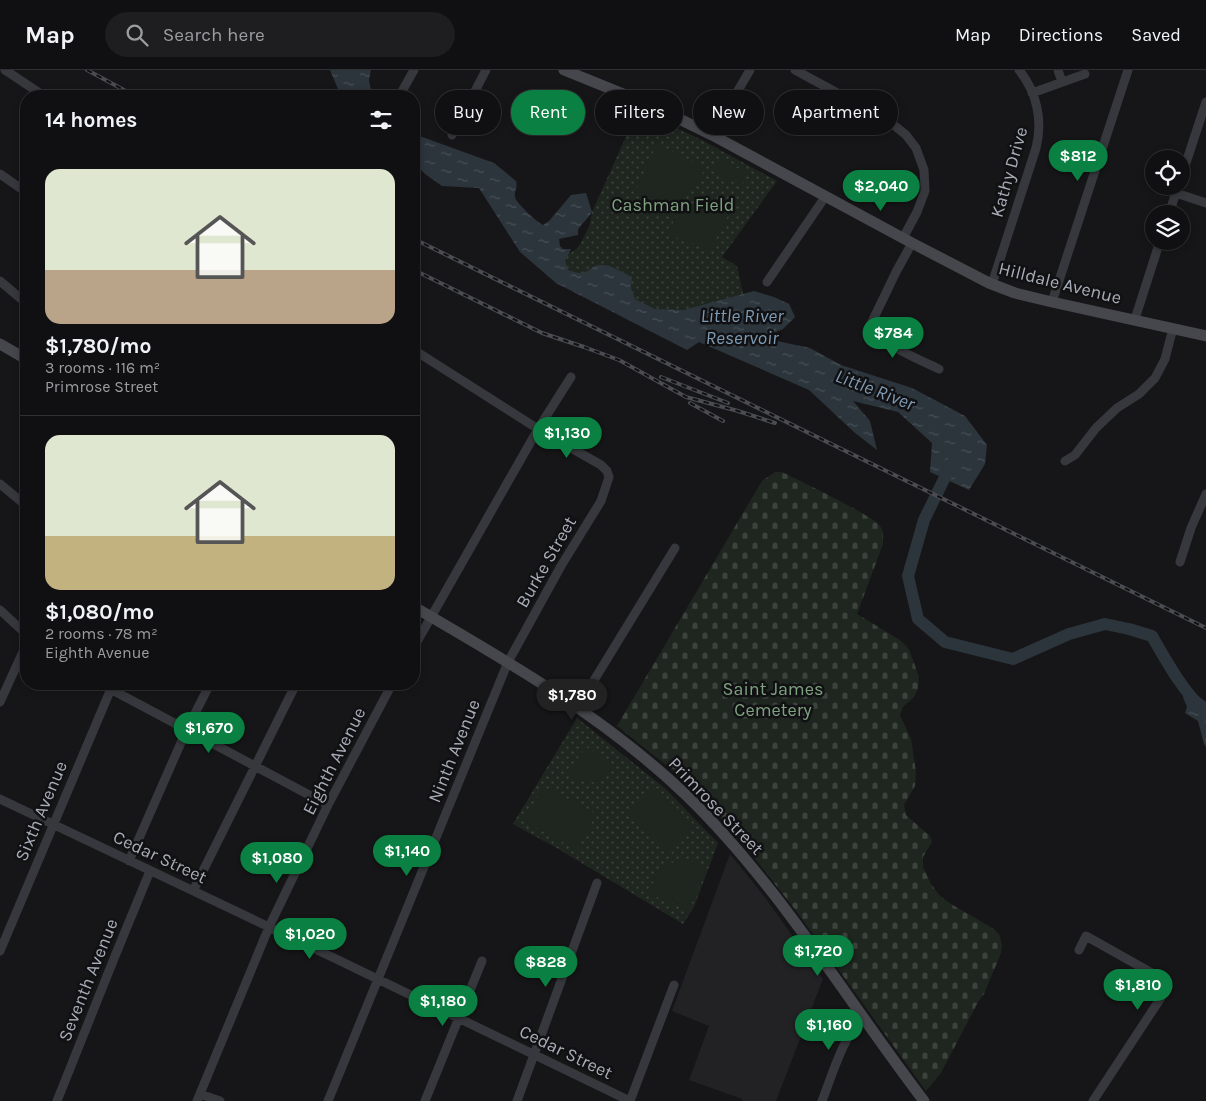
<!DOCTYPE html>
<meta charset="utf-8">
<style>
body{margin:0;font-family:Karla,sans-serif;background:#1e1e20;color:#f1f3f6;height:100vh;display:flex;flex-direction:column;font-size:19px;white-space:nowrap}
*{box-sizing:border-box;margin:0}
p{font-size:16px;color:#9c9d9f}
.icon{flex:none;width:28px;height:28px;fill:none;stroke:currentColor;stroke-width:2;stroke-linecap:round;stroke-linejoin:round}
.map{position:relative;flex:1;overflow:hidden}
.sheet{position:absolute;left:20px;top:20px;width:400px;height:600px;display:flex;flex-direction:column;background:#101012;border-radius:20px;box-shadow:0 2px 8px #0003,0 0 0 1px #303032}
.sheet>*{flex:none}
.top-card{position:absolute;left:435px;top:20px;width:475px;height:45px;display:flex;gap:10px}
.fabs{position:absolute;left:1145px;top:80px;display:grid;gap:10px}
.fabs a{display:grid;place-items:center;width:45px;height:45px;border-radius:50%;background:#101012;box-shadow:0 2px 8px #0003,0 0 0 1px #303032;font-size:25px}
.price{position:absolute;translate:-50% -42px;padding:0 11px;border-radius:18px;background:#0b8043;color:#fff;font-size:16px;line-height:32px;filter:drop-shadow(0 1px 2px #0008)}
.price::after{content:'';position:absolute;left:50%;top:30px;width:15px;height:11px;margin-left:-8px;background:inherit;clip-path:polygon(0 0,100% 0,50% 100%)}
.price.on{background:#222;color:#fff}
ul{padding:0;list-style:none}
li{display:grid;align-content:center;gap:10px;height:265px;padding:0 25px}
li+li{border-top:1px solid #303032}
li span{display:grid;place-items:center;height:155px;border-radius:15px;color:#555}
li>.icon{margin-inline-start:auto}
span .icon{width:90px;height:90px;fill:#fffc;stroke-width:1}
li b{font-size:21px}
h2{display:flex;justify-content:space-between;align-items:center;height:60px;padding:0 25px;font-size:21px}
.chip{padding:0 18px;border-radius:22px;background:#101012;box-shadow:0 2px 8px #0003,0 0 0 1px #303032;font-size:18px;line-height:45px}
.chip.on{background:#0b8043;color:#fff}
header{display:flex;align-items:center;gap:30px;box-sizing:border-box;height:70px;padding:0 25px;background:#101012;border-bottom:1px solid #303032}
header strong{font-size:24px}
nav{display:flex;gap:28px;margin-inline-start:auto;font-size:18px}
.search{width:350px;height:45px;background:#1e1e20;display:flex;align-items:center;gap:12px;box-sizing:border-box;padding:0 18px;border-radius:28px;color:#9c9d9f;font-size:19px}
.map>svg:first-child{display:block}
.built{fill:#222225}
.cemetery{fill:url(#cemetery-stones)}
.park{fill:url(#park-dots)}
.pitch{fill:#1e261f}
.water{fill:url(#water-ripples)}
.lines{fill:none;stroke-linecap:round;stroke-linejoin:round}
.river{stroke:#2c353c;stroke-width:12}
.street{stroke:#37383d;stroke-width:9}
.secondary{stroke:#45474d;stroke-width:11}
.rail-casing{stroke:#4a4c52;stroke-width:4}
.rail{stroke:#111113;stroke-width:2;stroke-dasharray:5.5;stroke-linecap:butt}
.labels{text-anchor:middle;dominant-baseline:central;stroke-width:5;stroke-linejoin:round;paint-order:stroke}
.street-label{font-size:18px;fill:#a8adb8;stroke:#111113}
.park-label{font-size:18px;fill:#7fa381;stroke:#111113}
.water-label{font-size:19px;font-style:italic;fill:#7f9bb3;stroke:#111113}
</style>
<header>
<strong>Map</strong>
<div class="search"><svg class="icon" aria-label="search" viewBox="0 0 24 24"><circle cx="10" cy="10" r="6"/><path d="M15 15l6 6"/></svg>Search here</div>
<nav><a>Map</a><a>Directions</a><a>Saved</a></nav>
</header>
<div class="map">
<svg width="1206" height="1031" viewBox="0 0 1206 1031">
<defs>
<pattern id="cemetery-stones" width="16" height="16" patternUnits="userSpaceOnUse" patternTransform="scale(1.25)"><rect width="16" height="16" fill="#1e261f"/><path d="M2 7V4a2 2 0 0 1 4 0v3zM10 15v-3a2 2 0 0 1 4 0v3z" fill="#3c433d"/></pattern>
<pattern id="park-dots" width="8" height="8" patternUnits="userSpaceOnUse" patternTransform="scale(1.25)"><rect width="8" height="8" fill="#1e261f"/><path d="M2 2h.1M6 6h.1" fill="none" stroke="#3c433d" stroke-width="1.8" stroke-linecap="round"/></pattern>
<pattern id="water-ripples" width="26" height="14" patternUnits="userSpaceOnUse" patternTransform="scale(1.25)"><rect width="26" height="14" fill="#2c353c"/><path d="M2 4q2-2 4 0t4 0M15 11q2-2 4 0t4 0" fill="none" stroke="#485056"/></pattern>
</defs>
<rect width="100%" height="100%" fill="#161618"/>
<path class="built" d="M730 784 764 826 823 909 776 1031H742V1029L689 1010 709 956 672 941Z"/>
<path class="cemetery" d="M775 402H782C798 410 874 446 880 456 884 461 883 468 883 474L857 544 900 570 909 579 919 607 918 619 914 627 903 637 900 645 911 669 916 702 915 716 904 735 906 745 930 766 932 772 923 787V797L931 814 940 826 951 834 994 859 1000 866 1002 876 1001 883 984 924 978 932 941 1003 926 1021 797 842 731 758 671 699 617 656 762 411Z"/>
<path class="park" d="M638 40 702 70 777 111 722 187 737 196 744 228 720 239 657 243 579 209 562 199 560 189 578 178 589 157 592 142Z
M577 648 666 719 718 773 694 837 683 854 560 780 513 754Z"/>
<path class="pitch" d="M657 74 705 98C687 134 671 140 635 122Z
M721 89 748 104 741 117 714 101Z
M711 129 721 131 732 138 710 180 667 164C679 142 684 132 711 129Z
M586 677 613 695C599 717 587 716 566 704Z
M653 715 696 757 669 785 626 743Z
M543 716 596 744 577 780 524 751Z
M683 791 697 792 707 797 689 840 649 824C655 805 662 792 683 791Z"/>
<path class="water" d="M330 0H371L369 10 372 26H338V19Z
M414 64 494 93 516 111C518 117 514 121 515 127 515 132 538 153 543 155L549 151 571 125 586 123 592 142C587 150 582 153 578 160V165L559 169 560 176 563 179H571L565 191 568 200C590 209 588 194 602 195 612 195 623 203 632 207L631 218 635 229 655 239 684 240 754 221 774 227 789 234 795 247 783 259 771 264 777 271 810 278 841 295 912 318 965 346 987 375 985 394 969 420 930 402 932 373 898 342 853 331 870 351 877 380 854 362 809 320 699 272 687 280 556 213 520 182 479 118 442 116 425 104 414 92Z
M1188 621 1194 623 1206 632V677L1204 674 1198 651 1185 643 1187 637 1183 627Z"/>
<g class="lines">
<path class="river" d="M952 393 924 450 908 506 918 549 945 572 1013 589 1069 564 1105 554 1129 559 1152 566C1168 594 1183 621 1206 643"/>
<path class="street" d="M5 0 44 26
M795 0 889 51 906 65 916 78 924 100 925 121 917 142 903 168
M1058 0 1062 12
M401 23 414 0
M1032 23 1085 4
M452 65 486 0
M712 65 750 0
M0 104 26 122
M1181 108 1206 32
M1176 123 1206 133
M1169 144 1178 116
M912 173 896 202 870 256C877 272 922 291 939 299
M0 211 26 233
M767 212 825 127
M992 214 1036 78C1043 51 1037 22 1019 0
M1052 232 1128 0
M1135 249 1160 171
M20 285 26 274
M1065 391 1075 385 1096 358 1117 338 1139 324 1155 308 1165 289 1173 258
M0 414 23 433 26 432
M1180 492 1191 458 1206 424
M0 540 26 564
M414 577 538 359 571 307
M101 614 328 735
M0 632 26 575
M577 638 675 478
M0 729 332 887 630 1031
M129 791 187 659 210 614
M193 821 296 614
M1079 880 1086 866 1150 902 1168 917 1093 1031
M0 881 113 614
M200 1024 220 1031
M57 1031 115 886 150 801
M197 1031 269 857 328 735 392 614
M328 1031 508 592 561 496 601 431 609 407 607 401 601 395 538 359 414 280
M425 1031 482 891
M517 1031 597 813
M630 1031 674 915
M822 1031C833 1003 842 969 863 947"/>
<path class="secondary" d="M564 0 653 36 712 65 912 173 989 213 1015 223 1052 232 1206 266
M0 274 26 289
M414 537C509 592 606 648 686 725 779 815 846 929 924 1031"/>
<g class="rail-casing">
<path id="rail" d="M87 0 135 26
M414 169 1206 558
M414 200 542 263 584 277 619 290 686 327 738 341 775 353
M661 307 728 333
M690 333 723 351"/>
</g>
<use href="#rail" class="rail"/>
</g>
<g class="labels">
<g class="street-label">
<text transform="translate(1009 102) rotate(-74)">Kathy Drive</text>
<text transform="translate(1060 213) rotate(14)">Hilldale Avenue</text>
<text transform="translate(546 492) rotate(-60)">Burke Street</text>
<text transform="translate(454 681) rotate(-68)">Ninth Avenue</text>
<text transform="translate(334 691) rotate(-63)">Eighth Avenue</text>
<text transform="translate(716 736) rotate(46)">Primrose Street</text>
<text transform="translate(41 741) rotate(-67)">Sixth Avenue</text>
<text transform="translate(160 787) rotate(25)">Cedar Street</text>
<text transform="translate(88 910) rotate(-68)">Seventh Avenue</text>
<text transform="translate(566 982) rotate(26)">Cedar Street</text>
</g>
<g class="park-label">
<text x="673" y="135">Cashman Field</text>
<text x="773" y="619">Saint James<tspan x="773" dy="21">Cemetery</tspan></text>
</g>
<g class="water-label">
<text x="742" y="246">Little River<tspan x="742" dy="22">Reservoir</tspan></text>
<text transform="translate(875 320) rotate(21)">Little River</text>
</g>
</g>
</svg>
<div class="fabs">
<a><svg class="icon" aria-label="locate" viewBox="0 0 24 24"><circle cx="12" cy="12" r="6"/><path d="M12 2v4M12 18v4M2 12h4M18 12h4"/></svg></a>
<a><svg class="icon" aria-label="layers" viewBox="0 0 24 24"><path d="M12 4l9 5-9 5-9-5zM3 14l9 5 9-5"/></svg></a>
</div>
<b class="price" style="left:1078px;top:112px">$812</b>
<b class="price" style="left:881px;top:142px">$2,040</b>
<b class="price" style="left:893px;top:289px">$784</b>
<b class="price" style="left:567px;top:389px">$1,130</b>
<b class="price on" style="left:572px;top:651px">$1,780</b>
<b class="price" style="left:209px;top:684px">$1,670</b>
<b class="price" style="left:407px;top:807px">$1,140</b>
<b class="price" style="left:277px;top:814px">$1,080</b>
<b class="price" style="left:310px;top:890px">$1,020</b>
<b class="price" style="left:818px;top:907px">$1,720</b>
<b class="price" style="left:546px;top:918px">$828</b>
<b class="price" style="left:1138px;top:941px">$1,810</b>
<b class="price" style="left:443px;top:957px">$1,180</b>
<b class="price" style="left:829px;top:981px">$1,160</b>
<div class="top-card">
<a class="chip">Buy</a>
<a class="chip on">Rent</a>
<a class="chip">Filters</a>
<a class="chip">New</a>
<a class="chip">Apartment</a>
</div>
<section class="sheet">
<h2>14 homes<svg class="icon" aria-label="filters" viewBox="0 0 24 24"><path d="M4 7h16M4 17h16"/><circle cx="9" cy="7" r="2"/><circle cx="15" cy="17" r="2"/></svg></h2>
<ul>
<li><span style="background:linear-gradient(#dfe7d0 65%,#b9a48a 0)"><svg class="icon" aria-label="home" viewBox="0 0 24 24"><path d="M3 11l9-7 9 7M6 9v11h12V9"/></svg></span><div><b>$1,780/mo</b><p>3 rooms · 116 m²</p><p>Primrose Street</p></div></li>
<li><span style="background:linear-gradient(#dfe7d0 65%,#c2b280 0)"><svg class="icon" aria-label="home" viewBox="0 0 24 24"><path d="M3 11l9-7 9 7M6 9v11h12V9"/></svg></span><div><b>$1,080/mo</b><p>2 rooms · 78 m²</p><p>Eighth Avenue</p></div></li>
</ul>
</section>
</div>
